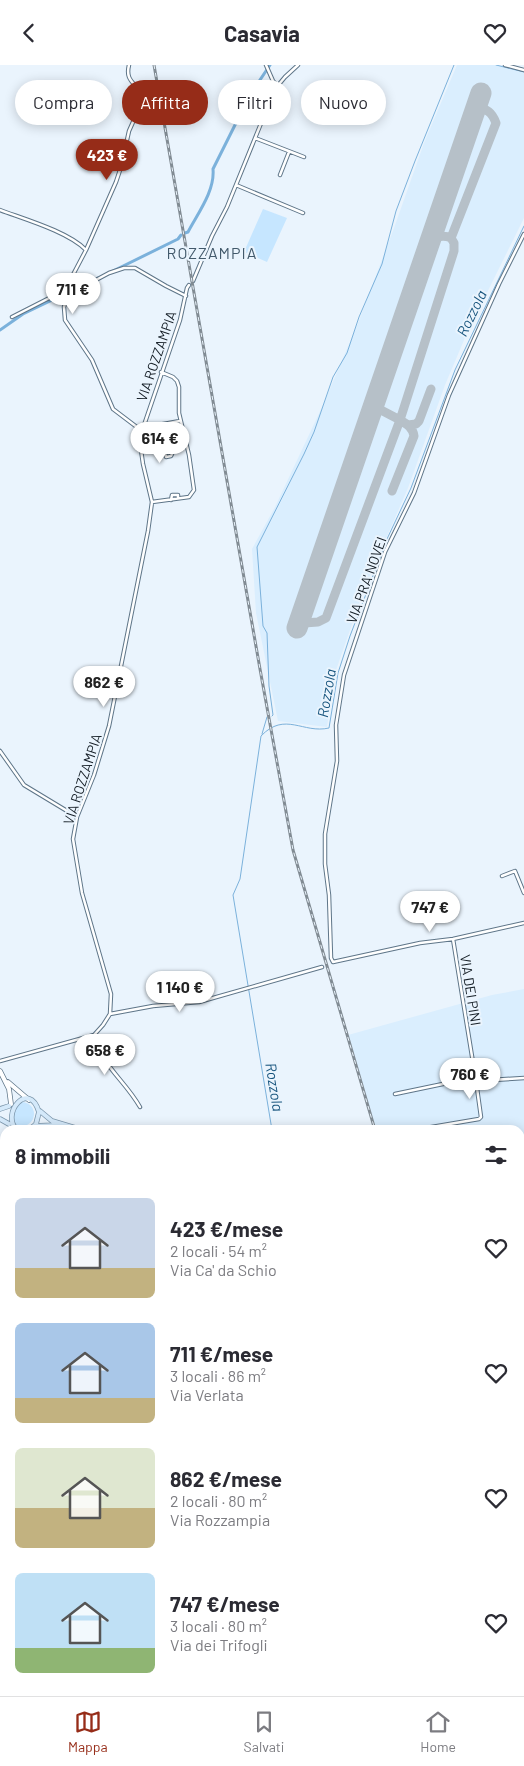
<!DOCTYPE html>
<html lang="it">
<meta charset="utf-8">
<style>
body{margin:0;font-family:Barlow,sans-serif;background:#f7f7f7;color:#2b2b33;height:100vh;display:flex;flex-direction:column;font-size:19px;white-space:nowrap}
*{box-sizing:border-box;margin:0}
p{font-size:16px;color:#7c7c81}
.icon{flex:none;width:28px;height:28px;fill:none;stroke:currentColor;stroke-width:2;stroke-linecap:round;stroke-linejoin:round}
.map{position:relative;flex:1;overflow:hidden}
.drawer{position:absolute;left:0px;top:1060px;width:525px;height:571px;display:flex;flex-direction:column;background:#fff;border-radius:15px 15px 0 0;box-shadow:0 2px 12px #0003}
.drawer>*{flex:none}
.hud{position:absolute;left:15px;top:15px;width:495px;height:45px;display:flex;gap:10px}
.price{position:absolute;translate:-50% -42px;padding:0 11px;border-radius:18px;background:#fff;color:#222;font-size:16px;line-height:32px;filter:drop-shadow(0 1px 2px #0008)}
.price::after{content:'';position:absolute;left:50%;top:30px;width:15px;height:11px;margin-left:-8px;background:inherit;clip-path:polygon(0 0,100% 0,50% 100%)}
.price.active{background:#962c18;color:#fff}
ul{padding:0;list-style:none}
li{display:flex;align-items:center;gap:15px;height:125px;padding:0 15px}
li span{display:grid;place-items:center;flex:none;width:140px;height:100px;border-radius:8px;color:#555}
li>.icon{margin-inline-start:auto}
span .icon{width:60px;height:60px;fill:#fffc;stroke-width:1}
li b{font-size:21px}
h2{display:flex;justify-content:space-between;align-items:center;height:60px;padding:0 15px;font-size:21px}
.pill{padding:0 18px;border-radius:22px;background:#fff;box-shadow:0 2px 12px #0003;font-size:18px;line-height:45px}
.pill.active{background:#962c18;color:#fff}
header{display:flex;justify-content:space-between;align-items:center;height:65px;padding:0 15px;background:#fff;font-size:22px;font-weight:700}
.tab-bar{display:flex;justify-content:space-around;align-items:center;height:70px;border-top:1px solid #e1e1e2;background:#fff;font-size:14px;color:#7c7c81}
.tab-bar a{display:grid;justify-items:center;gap:2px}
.tab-bar .active{color:#962c18}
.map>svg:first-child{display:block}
.built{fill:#daeefe}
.green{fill:#c6e6ff}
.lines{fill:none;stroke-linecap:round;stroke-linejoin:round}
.stream{stroke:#7bb1db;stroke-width:1}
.canal{stroke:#7bb1db;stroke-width:3}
.taxiway{stroke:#b6c0c8;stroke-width:9}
.runway{stroke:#b6c0c8;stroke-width:21}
.minor-casing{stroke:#5e7588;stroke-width:4.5}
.secondary-casing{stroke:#5e7588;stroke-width:5.5}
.primary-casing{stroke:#7d97ac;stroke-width:5.5}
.minor{stroke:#fff;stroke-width:2.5}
.secondary{stroke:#fff;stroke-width:4}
.primary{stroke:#d4e9fa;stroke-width:4}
.rail-casing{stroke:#818b93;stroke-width:3}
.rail{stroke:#eaf4fd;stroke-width:1;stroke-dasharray:4;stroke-linecap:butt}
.labels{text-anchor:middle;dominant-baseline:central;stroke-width:4;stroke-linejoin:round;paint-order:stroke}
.street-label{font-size:14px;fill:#121b23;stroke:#eaf4fd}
.water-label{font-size:15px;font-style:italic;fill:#19567f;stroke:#eaf4fd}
.quarter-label{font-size:16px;letter-spacing:1px;fill:#42596b;stroke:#eaf4fd}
</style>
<header><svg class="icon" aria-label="back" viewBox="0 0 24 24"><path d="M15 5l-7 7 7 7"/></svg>Casavia<svg class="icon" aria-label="heart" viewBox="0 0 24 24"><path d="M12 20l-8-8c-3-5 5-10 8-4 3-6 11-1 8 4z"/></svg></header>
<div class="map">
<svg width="524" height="1631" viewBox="0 0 524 1631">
<rect width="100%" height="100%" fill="#eaf4fd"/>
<path class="built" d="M457 0H497L524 6V153L467 268 445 320 408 423 365 522 335 608 327 662 278 656 256 548 252 484 275 442 323 340 358 258 394 163 424 78Z
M524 924V1384L520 1386V1065H376L348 970 492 930Z
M520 1537 524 1554V1631H511L508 1626H520Z"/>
<path class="green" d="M263 144 287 153 267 197 244 187Z
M10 1049a12 12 0 1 1 24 0a12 12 0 1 1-24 0Z"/>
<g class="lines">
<path class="stream" d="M496 0 524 7
M272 651 273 650 269 621 267 568 263 561 257 482 304 389 314 367 333 312 347 288 359 252 382 199 396 146 415 96 454 0
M262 669 267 652
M272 1065 233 830 240 814 261 671C285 646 303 669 329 663L338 608 350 571 387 474 411 423 455 305 524 161"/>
<path class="canal" d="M185 168 188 167C198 148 215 126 213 104L248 34V29L250 26 254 24 270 0
M111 207 178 174 181 170
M0 265 23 249 98 213"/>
<path class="taxiway" d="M430 177C436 172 442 169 451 173
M370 351 379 344
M408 360 416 359 419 356 431 324
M392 426 414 371C413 363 407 359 400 355L454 186V178L451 173 496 58C492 47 487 44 476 42
M300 554 304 558 318 557 326 553 400 355 379 344 375 334"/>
<path class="runway" d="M297 563 481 28"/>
<g class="minor-casing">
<path id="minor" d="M266 0 273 16 277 20
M505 0 524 5
M255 73 304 92
M280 110 289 87
M236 120 303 148
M0 145C24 154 69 167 86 185
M524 169 499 219 449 330 414 428 385 487 344 610 336 660 337 696 325 769V799L329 830 331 893 333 897 420 878 453 874 524 858
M193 216 212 171 227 142 275 24 285 12 298 0
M68 229 65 225 86 185 116 117 121 102 129 66 141 39 142 30C135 17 125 16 129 0
M12 252 65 225
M166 359 172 389 171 391 166 392 158 360 180 356
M142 366 113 344 92 295 65 255 64 242 68 230 109 208 124 203H135L166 221 186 231
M171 435 172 430H178V433
M152 437 189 432 194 425 189 390 179 348V322L177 316 173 312 161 307
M0 686 24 720 77 752
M502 811 515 806 524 828
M110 949 153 941 199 937 322 902
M94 970C103 1003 124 1014 140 1042
M0 996 94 970 103 960 110 949 111 929 82 828 73 774 77 752 94 710 109 661 148 466 152 437 143 399 141 385 142 366 180 255 187 223 189 220
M395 1029 462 1015 476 1016 453 874
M414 1065 479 1054 481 1052 476 1016 524 1013
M520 1247 524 1245
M0 1274H5
M0 1392 5 1409
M0 1415 5 1413
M0 1480 5 1479
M0 1510 5 1521
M0 1571 5 1569
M520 1598 524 1597
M20 1626 22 1631
M59 1626 62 1631
M103 1626 105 1631
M124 1626 127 1631
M188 1626 191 1631
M374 1626 376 1631
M29 1631 34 1629 35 1631
M228 1631 233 1626
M397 1631 407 1626"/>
</g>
<g class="secondary-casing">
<path id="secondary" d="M0 1006 9 1024 11 1039
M8 1017 29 1035
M0 1620 5 1618"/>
</g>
<g class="primary-casing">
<path id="primary" d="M0 1044 9 1041
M40 1046 52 1056 82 1065
M0 1054 9 1059
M35 1061 58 1060
M17 1065C0 1049 29 1014 39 1047L36 1059 29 1065
M520 1145 524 1137
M520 1236 524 1233
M506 1626 508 1631"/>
</g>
<use href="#minor" class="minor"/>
<use href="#secondary" class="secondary"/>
<use href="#primary" class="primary"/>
<g class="rail-casing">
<path id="rail" d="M154 0 260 604 293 785 375 1065
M520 1564 524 1578"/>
</g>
<use href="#rail" class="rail"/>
</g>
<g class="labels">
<g class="street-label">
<text transform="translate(156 291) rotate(-71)">VIA ROZZAMPIA</text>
<text transform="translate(366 515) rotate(-70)">VIA PRA' NOVEI</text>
<text transform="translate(82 714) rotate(-72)">VIA ROZZAMPIA</text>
<text transform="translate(471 925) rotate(81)">VIA DEI PINI</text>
</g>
<g class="water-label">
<text transform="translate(471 248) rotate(-64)">Rozzola</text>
<text transform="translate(326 628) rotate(-80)">Rozzola</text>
<text transform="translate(275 1022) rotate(81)">Rozzola</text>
</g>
<g class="quarter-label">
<text x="212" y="187">ROZZAMPIA</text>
</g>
</g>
</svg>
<b class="price active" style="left:107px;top:116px">423 €</b>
<b class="price" style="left:73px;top:250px">711 €</b>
<b class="price" style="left:160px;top:399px">614 €</b>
<b class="price" style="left:104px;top:643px">862 €</b>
<b class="price" style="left:430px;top:868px">747 €</b>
<b class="price" style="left:180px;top:948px">1 140 €</b>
<b class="price" style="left:105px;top:1011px">658 €</b>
<b class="price" style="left:470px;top:1035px">760 €</b>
<div class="hud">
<a class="pill">Compra</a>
<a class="pill active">Affitta</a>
<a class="pill">Filtri</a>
<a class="pill">Nuovo</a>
</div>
<section class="drawer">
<h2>8 immobili<svg class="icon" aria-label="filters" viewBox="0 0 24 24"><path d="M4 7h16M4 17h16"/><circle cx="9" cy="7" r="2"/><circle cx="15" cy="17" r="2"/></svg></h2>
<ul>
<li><span style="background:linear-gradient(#c9d6e8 70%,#c2b280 0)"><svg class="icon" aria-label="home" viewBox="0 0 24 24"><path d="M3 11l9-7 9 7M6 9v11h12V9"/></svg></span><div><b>423 €/mese</b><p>2 locali · 54 m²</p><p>Via Ca' da Schio</p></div><svg class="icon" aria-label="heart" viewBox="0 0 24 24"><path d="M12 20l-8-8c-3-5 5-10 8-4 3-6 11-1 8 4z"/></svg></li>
<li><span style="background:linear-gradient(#a9c7e8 75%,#c2b280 0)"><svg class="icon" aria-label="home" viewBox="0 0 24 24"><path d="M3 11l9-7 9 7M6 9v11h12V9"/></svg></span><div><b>711 €/mese</b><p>3 locali · 86 m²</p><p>Via Verlata</p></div><svg class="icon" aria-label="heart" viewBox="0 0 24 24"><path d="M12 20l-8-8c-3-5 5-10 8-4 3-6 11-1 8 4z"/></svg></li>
<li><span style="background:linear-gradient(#dfe7d0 60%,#c2b280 0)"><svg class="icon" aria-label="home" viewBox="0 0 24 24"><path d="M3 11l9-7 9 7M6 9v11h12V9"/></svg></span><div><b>862 €/mese</b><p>2 locali · 80 m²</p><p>Via Rozzampia</p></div><svg class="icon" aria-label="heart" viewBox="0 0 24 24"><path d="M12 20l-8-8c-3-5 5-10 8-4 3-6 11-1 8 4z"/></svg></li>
<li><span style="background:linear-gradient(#bfe0f5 75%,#8fb573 0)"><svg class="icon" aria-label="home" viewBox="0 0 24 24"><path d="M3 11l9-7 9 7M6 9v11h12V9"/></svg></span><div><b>747 €/mese</b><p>3 locali · 80 m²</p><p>Via dei Trifogli</p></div><svg class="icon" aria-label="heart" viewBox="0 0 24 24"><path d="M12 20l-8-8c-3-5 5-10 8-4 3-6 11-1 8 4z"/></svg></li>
</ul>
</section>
</div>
<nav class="tab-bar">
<a class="active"><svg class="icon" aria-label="map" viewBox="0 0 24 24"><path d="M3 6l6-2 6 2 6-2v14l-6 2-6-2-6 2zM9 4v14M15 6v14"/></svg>Mappa</a>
<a><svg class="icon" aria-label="saved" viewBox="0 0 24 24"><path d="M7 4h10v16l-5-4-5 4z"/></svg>Salvati</a>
<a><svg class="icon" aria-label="home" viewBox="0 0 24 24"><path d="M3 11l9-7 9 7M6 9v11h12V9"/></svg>Home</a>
</nav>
